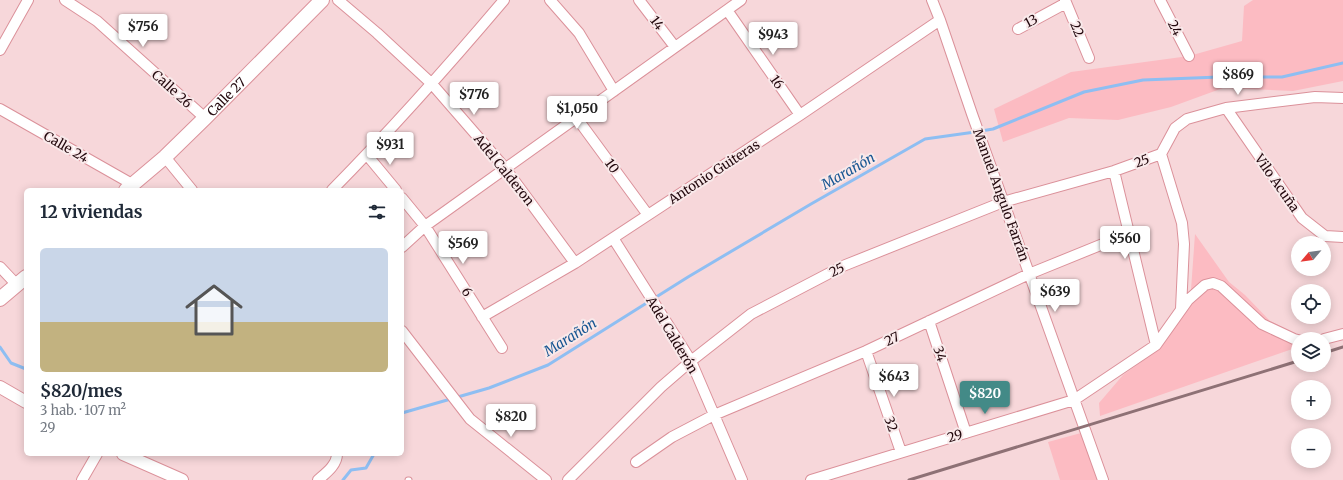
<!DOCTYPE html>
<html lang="es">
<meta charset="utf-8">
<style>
body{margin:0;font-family:Merriweather,serif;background:#f6f6f7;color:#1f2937;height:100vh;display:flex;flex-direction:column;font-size:15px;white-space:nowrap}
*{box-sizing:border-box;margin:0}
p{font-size:13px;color:#747a83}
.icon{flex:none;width:22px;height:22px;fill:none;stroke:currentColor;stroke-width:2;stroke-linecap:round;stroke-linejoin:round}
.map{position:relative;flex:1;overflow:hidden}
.drawer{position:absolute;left:24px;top:188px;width:380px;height:268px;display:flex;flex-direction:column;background:#fff;border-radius:6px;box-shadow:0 2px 10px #0003}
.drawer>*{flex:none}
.needle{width:26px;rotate:241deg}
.tools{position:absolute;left:1291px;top:236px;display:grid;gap:8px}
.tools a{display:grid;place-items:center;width:40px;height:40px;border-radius:50%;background:#fff;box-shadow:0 2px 10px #0003;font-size:20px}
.price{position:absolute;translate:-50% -34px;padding:0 9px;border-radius:4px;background:#fff;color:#222;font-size:13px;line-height:26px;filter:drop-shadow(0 1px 2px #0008)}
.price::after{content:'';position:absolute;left:50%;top:24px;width:12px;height:9px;margin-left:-6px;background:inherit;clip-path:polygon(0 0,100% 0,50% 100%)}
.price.selected{background:#438a87;color:#fff}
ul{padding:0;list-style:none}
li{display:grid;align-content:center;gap:8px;height:212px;padding:0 16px}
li+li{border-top:1px solid #e0e1e3}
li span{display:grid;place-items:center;height:124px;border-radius:6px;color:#555}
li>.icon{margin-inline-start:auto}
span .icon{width:72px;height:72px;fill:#fffc;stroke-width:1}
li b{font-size:17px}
h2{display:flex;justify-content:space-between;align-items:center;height:48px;padding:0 16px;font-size:17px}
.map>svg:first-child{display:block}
.green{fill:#fcbbc2}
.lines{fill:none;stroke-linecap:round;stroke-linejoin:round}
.stream{stroke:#8ebef2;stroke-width:3}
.service-casing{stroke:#db919a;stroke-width:7}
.minor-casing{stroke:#db919a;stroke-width:12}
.tertiary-casing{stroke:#db919a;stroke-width:14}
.secondary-casing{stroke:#db919a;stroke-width:16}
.service{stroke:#fff;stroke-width:5}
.minor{stroke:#fff;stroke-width:10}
.tertiary{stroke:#fff;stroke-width:12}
.secondary{stroke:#fff;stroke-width:14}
.rail{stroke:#8e7175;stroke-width:3}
.labels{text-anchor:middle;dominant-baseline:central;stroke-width:4;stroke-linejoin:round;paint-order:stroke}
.street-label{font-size:13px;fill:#22080d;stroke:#f9e9ea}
.water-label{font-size:14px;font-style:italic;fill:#185692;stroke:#f9e9ea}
</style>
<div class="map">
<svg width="1343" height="480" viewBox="0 0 1343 480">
<rect width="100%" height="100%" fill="#f7d7da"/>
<path class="green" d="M1253 0H1343V81L1293 91 1223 88 1171 107 1118 120 1069 118 1003 142 994 109 1071 72 1189 56 1242 41 1244 6Z
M1195 234 1229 282 1245 295 1270 321 1307 339H1298V347L1100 416 1099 403 1123 375 1148 357 1190 304Z
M1081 433 1097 480H1060L1048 442Z"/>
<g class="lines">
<path class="stream" d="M981 131 993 129 1084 92 1143 80 1219 77H1282L1343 63
M0 347 11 363 26 369
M402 413 489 388 548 365 688 277 811 204 925 139 975 132
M343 480 351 470 366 468 374 454"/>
<g class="service-casing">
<path id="service" d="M408 480H409"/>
</g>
<g class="minor-casing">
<path id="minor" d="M65 0 97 21 205 118
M338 0 377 33 432 84 505 168 575 263
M550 0 579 33 614 91
M639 0 675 47
M932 0 940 20 972 114 1103 480
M1065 0 1089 58
M1160 0 1189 56
M727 10 800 115
M1018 29 1066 3
M0 50 28 0
M1226 108 1302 218 1325 236 1343 237
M0 109 132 184
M576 117 648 215
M1161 154 1175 128 1187 119 1226 108 1315 97 1343 98
M1161 154 1182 223 1184 244 1181 309
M367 155 396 190
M165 157 192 190
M1114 171 1156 345
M332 190C392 129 449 65 504 0
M402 198 425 226 502 348
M613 238 691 361 742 480
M402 247 425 226 741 0
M0 267 17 285
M482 317 575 263 800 115 940 20
M929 321 966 433
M402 331 470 419 546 480
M1324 339 1343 334
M866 351 901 452
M636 462 672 437 714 415 866 351 1029 274 1130 233
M82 480 97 454
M318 480C326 473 337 465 337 454
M568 480 661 387 691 361 751 314 843 266 1003 202 1114 171 1161 154
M811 480 1074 400 1156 345 1188 300 1205 285 1213 283 1221 286 1262 324 1294 339 1298 340"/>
</g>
<g class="tertiary-casing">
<path id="tertiary" d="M0 387 26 402
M123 454 182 480"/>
</g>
<g class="secondary-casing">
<g id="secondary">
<path id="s1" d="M126 190 165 157 205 118 322 0"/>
<path d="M0 299 26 277"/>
</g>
</g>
<use href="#service" class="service"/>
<use href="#minor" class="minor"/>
<use href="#tertiary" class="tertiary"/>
<use href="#secondary" class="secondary"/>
<path class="rail" d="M1324 353 1343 347
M909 480 1298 361"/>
</g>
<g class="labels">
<g class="street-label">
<text transform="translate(1031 21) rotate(-28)">13</text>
<text transform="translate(657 23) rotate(52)">14</text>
<text transform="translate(1175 28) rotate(63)">24</text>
<text transform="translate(1077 29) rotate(67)">22</text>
<text transform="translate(777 82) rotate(55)">16</text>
<text transform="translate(172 89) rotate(42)">Calle 26</text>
<text stroke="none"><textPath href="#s1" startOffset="137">Calle 27</textPath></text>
<text transform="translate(66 147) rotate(30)">Calle 24</text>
<text transform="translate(1142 161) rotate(-20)">25</text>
<text transform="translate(612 166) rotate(54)">10</text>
<text transform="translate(504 170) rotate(51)">Adel Calderon</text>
<text transform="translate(714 172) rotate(-33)">Antonio Guiteras</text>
<text transform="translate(1277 183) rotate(55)">Vilo Acuña</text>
<text transform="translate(1001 195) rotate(70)">Manuel Angulo Farrán</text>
<text transform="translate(837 270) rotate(-26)">25</text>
<text transform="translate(467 292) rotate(58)">6</text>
<text transform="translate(672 335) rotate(59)">Adel Calderón</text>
<text transform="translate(892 339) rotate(-25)">27</text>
<text transform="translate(940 354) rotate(72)">34</text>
<text transform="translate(891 424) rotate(71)">32</text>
<text transform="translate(955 436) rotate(-17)">29</text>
</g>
<g class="water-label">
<text transform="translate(848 171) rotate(-30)">Marañón</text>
<text transform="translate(570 337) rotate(-32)">Marañón</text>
</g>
</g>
</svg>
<div class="tools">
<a><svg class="needle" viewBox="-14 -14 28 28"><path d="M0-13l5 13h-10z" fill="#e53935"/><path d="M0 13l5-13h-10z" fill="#747a83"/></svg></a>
<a><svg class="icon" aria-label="locate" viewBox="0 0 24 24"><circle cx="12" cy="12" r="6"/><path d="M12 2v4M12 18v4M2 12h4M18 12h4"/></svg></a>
<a><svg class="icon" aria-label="layers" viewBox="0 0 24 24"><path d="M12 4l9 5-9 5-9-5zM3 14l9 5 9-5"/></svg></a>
<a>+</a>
<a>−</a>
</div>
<b class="price" style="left:143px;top:48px">$756</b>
<b class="price" style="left:773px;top:56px">$943</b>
<b class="price" style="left:1238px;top:96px">$869</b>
<b class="price" style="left:474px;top:116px">$776</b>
<b class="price" style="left:577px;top:130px">$1,050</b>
<b class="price" style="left:390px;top:166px">$931</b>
<b class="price" style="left:1125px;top:260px">$560</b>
<b class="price" style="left:463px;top:265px">$569</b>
<b class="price" style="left:1055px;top:313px">$639</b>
<b class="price" style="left:894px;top:398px">$643</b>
<b class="price selected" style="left:985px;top:415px">$820</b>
<b class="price" style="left:511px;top:438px">$820</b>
<section class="drawer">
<h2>12 viviendas<svg class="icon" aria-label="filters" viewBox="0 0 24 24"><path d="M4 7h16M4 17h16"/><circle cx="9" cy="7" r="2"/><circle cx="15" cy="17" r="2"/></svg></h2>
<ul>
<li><span style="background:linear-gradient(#c9d6e8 60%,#c2b280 0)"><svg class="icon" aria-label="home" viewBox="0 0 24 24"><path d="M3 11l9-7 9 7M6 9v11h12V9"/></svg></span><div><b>$820/mes</b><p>3 hab. · 107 m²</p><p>29</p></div></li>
</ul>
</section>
</div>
